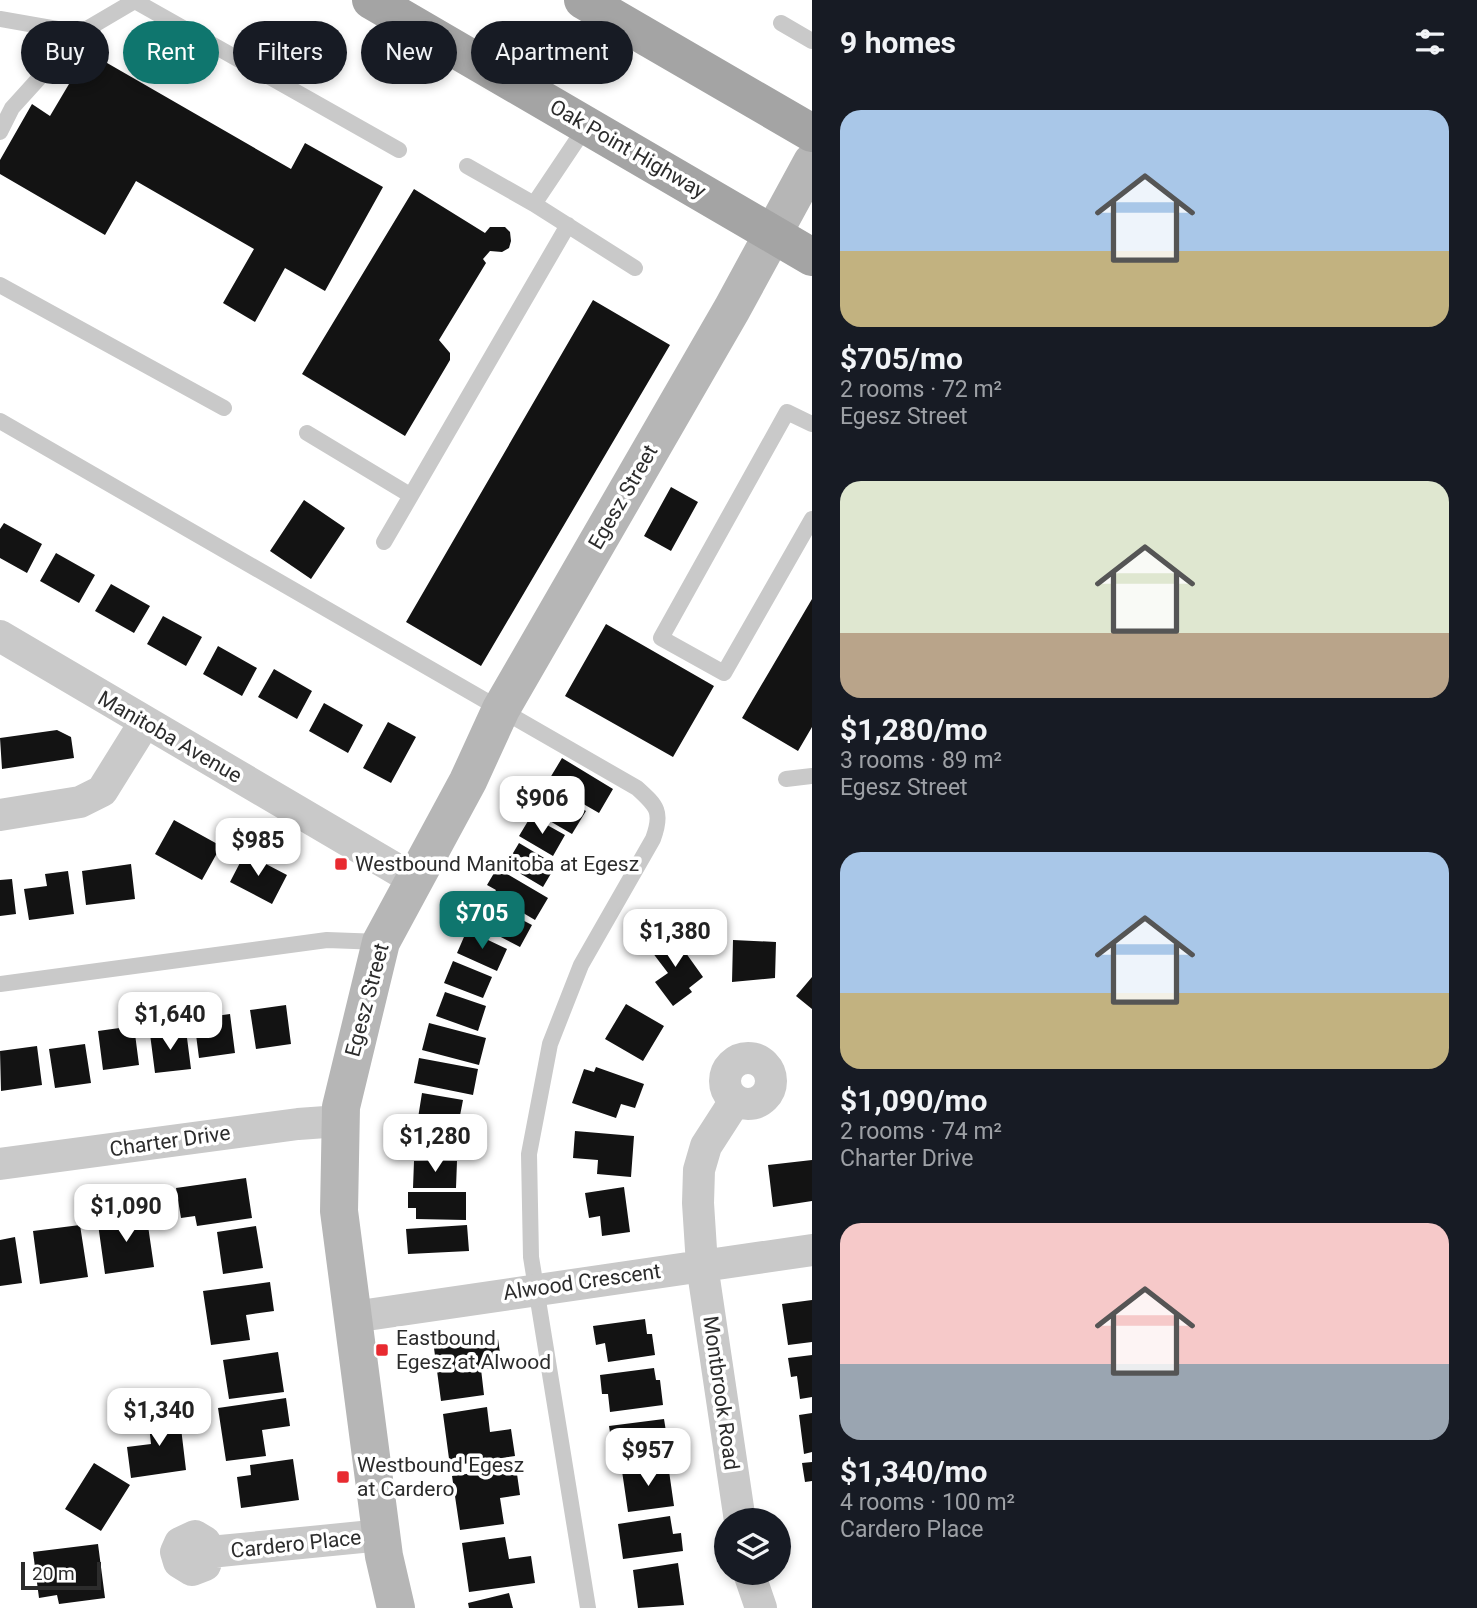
<!DOCTYPE html>
<meta charset="utf-8">
<style>
body{margin:0;font-family:Roboto,sans-serif;background:#242831;color:#f1f3f6;height:100vh;display:flex;flex-direction:column;font-size:26px;white-space:nowrap}
*{box-sizing:border-box;margin:0}
p{font-size:23px;color:#9ea1a6}
.icon{flex:none;width:38px;height:38px;fill:none;stroke:currentColor;stroke-width:2;stroke-linecap:round;stroke-linejoin:round}
.map{position:relative;flex:1;overflow:hidden}
.details{display:flex;flex-direction:column;background:#171b24;width:665px}
.details>*{flex:none}
.hud{position:absolute;left:21px;top:21px;width:665px;height:63px;display:flex;gap:14px}
.controls{position:absolute;left:714px;top:1508px;display:grid;gap:14px}
.controls a{display:grid;place-items:center;width:77px;height:77px;border-radius:50%;background:#171b24;box-shadow:0 4px 10px #0003;font-size:35px}
.scale{position:absolute;left:21px;bottom:18px;width:80px;box-sizing:border-box;padding-left:7px;border:4px solid #2c2c2c;border-top:0;font-size:19px;line-height:24px;white-space:nowrap;color:#2c2c2c;-webkit-text-stroke:5px #fff;paint-order:stroke}
.price{position:absolute;translate:-50% -60px;padding:0 16px;border-radius:14px;background:#fff;color:#222;font-size:23px;line-height:46px;filter:drop-shadow(0 2px 4px #0008)}
.price::after{content:'';position:absolute;left:50%;top:42px;width:21px;height:16px;margin-left:-10px;background:inherit;clip-path:polygon(0 0,100% 0,50% 100%)}
.price.active{background:#0f766e;color:#fff}
ul{padding:0;list-style:none}
li{display:grid;align-content:center;gap:14px;height:371px;padding:0 28px}
li span{display:grid;place-items:center;height:217px;border-radius:21px;color:#555}
li>.icon{margin-inline-start:auto}
span .icon{width:126px;height:126px;fill:#fffc;stroke-width:1}
li b{font-size:30px}
h2{display:flex;justify-content:space-between;align-items:center;height:84px;padding:0 28px;font-size:30px}
.pill{padding:0 24px;border-radius:32px;background:#171b24;box-shadow:0 4px 10px #0003;font-size:24px;line-height:63px}
.pill.active{background:#0f766e;color:#fff}
main{display:flex;flex:1;min-height:0}
.map>svg:first-child{display:block}
.building{fill:#131313}
.lines{fill:none;stroke-linecap:round;stroke-linejoin:round}
.lane{stroke:#c9c9c9;stroke-width:16}
.street{stroke:#c9c9c9;stroke-width:32}
.secondary{stroke:#b6b6b6;stroke-width:38}
.primary{stroke:#a4a4a4;stroke-width:38}
.poi-dot{fill:#e82a30;stroke:#fff;stroke-width:2.5}
.labels{text-anchor:middle;dominant-baseline:central;stroke-width:7;stroke-linejoin:round;paint-order:stroke}
.street-label{font-size:21px;fill:#2c2c2c;stroke:#fff}
.poi-label{font-size:21px;fill:#2c2c2c;stroke:#fff;text-anchor:start}
</style>
<main>
<div class="map">
<svg width="812" height="1608" viewBox="0 0 812 1608">
<rect width="100%" height="100%" fill="#fff"/>
<path class="building" d="M88 52 291 169 305 143 383 187 325 291 285 268 255 322 223 303 254 249 136 181 105 235 0 174V160L32 104 50 116Z
M414 189 485 233 490 227H505L510 232 511 241 509 248 502 252 490 251 483 259 486 263 439 340 450 353V360L405 436 302 374Z
M593 300 670 345 481 666 406 622Z
M671 487 698 502 671 551 644 536Z
M304 500 345 528 311 579 270 551Z
M4 523 42 544 27 573 0 558V529Z
M56 553 95 575 79 603 40 581Z
M111 584 150 606 134 633 95 611Z
M812 599V727L798 751 742 718Z
M163 616 202 637 186 666 147 644Z
M606 624 714 686 673 757 565 696Z
M218 646 257 668 242 696 203 674Z
M274 669 312 691 297 719 258 697Z
M324 703 363 725 348 753 309 731Z
M388 722 416 737 391 783 363 768Z
M57 730 71 737 74 758 2 769 0 738Z
M562 758 613 789 599 813 547 783Z
M550 790 586 811 572 834 536 813Z
M531 816 565 835 553 856 519 836Z
M174 820 221 846 202 880 155 854Z
M519 843 556 865 543 887 506 865Z
M245 853 287 875 272 904 230 882Z
M131 864 135 899 86 905 82 871Z
M497 868 548 898 535 920 493 895 496 890 487 885Z
M68 871 74 914 29 920 24 889 47 886 45 874Z
M12 879 16 914 0 916V880Z
M476 896 532 925 520 947 464 918Z
M467 930 507 949 497 971 457 953Z
M671 932 703 977 689 988 692 992 673 1006 655 982 668 973 649 948Z
M733 940 776 942 775 978 732 982Z
M453 961 492 977 483 998 444 983Z
M812 977V1009L796 996Z
M445 992 486 1006 478 1031 436 1016Z
M626 1004 664 1026 643 1061 605 1039Z
M286 1005 291 1044 256 1049 250 1010Z
M230 1014 235 1053 199 1058 194 1019Z
M429 1023 486 1038 479 1065 422 1050Z
M134 1026 139 1065 103 1070 98 1031Z
M186 1030 191 1069 155 1073 150 1034Z
M85 1044 91 1083 55 1088 49 1049Z
M37 1046 42 1085 1 1091 0 1051Z
M419 1058 478 1069 473 1095 414 1083Z
M596 1067 644 1084 635 1108 621 1104 616 1118 572 1103 584 1069 594 1072Z
M422 1093 463 1100 458 1126 418 1118Z
M413 1130 452 1133 450 1156 411 1152Z
M575 1131 634 1136 631 1177 597 1174 598 1160 573 1158Z
M812 1160V1201L773 1207 768 1165Z
M414 1161H457L456 1188H413Z
M246 1178 252 1218 197 1226 195 1216 181 1218 176 1188Z
M624 1187 630 1232 602 1236 600 1216 589 1218 585 1193Z
M408 1192H466V1220L416 1219V1208H408Z
M146 1212 154 1267 105 1274 98 1224Z
M80 1225 88 1277 40 1284 33 1231Z
M467 1225 469 1251 408 1254 406 1229Z
M256 1226 263 1268 223 1274 217 1232Z
M15 1237 22 1283 0 1286V1240Z
M270 1282 274 1311 246 1315 250 1340 211 1345 203 1291Z
M812 1300V1342L788 1345 782 1304Z
M645 1319 647 1334H652L655 1355 608 1362 605 1343 596 1345 593 1326Z
M498 1339 502 1367 481 1369 484 1395 441 1401 434 1348Z
M278 1352 284 1392 229 1399 223 1360Z
M812 1355V1397L800 1399 797 1376 791 1377 788 1358Z
M654 1368 656 1380H660L663 1405 610 1412 608 1394H602L600 1375Z
M286 1398 290 1426 262 1430 266 1456 226 1461 218 1408Z
M487 1407 490 1432 511 1429 515 1456 450 1466 443 1414Z
M179 1411 186 1470 131 1478 127 1447 151 1444 148 1416Z
M812 1413V1452L804 1454 799 1415Z
M664 1419 669 1450 614 1458 609 1426Z
M293 1459 299 1500 241 1508 237 1477 251 1475 250 1465Z
M812 1462V1481L805 1482 802 1463Z
M94 1463 130 1485 101 1531 65 1509Z
M668 1464 674 1506 628 1512 622 1471Z
M516 1467 520 1495 500 1498 504 1524 460 1530 452 1476Z
M670 1516 673 1534 681 1533 683 1551 623 1559 618 1524Z
M505 1537 509 1559 531 1556 535 1583 469 1592 462 1543Z
M98 1544 105 1598 59 1604 57 1595 39 1598 33 1552Z
M678 1563 684 1605 638 1608 633 1570Z
M509 1593 513 1608H469L468 1603Z"/>
<g class="lines">
<path class="lane" d="M135 1 399 150
M0 19 80 33
M781 23 812 41
M0 132 12 108 80 33 136 0
M467 166 534 204 635 268
M534 204 587 125
M0 285 224 408
M0 421 637 788C657 806 663 812 653 839L581 965 550 1044 529 1154 531 1257 588 1608
M812 424 787 412 661 638 724 673 812 519
M307 433 410 495
M384 542 568 225
M786 779 812 776
M0 984 327 940 381 942"/>
<path class="street" d="M0 636 413 879
M0 815 80 802 102 791 145 722
M725 1081a23 23 0 1 1 46 0a23 23 0 1 1-46 0Z
M735 1101 706 1146 699 1170 698 1203 702 1265 740 1521
M0 1164 298 1124 340 1121
M353 1317 812 1250
M210 1552 205 1565 192 1570 179 1562 176 1552 180 1543 195 1536 205 1542 210 1552 382 1535
M749 1573 761 1608"/>
<path class="secondary" d="M396 1608 384 1556 339 1211 341 1107 381 942 468 781 501 709 732 309 812 162"/>
<path class="primary" d="M371 0 812 257
M583 0 812 133"/>
</g>
<g class="poi-dot">
<rect x="334" y="857" width="14" height="14" rx="3.5"/>
<rect x="375" y="1343" width="14" height="14" rx="3.5"/>
<rect x="336" y="1470" width="14" height="14" rx="3.5"/>
</g>
<g class="labels">
<g class="street-label">
<text transform="translate(628 149) rotate(30)">Oak Point Highway</text>
<text transform="translate(623 497) rotate(-60)">Egesz Street</text>
<text transform="translate(170 737) rotate(30)">Manitoba Avenue</text>
<text transform="translate(367 1000) rotate(-75)">Egesz Street</text>
<text transform="translate(170 1141) rotate(-8)">Charter Drive</text>
<text transform="translate(582 1282) rotate(-8)">Alwood Crescent</text>
<text transform="translate(721 1393) rotate(82)">Montbrook Road</text>
<text transform="translate(296 1544) rotate(-6)">Cardero Place</text>
</g>
<g class="poi-label">
<text x="355" y="864">Westbound Manitoba at Egesz</text>
<text x="396" y="1338">Eastbound<tspan x="396" dy="24">Egesz at Alwood</tspan></text>
<text x="357" y="1465">Westbound Egesz<tspan x="357" dy="24">at Cardero</tspan></text>
</g>
</g>
</svg>
<div class="controls">
<a><svg class="icon" aria-label="layers" viewBox="0 0 24 24"><path d="M12 4l9 5-9 5-9-5zM3 14l9 5 9-5"/></svg></a>
</div>
<div class="scale">20 m</div>
<b class="price" style="left:542px;top:836px">$906</b>
<b class="price" style="left:258px;top:878px">$985</b>
<b class="price active" style="left:482px;top:951px">$705</b>
<b class="price" style="left:675px;top:969px">$1,380</b>
<b class="price" style="left:170px;top:1052px">$1,640</b>
<b class="price" style="left:435px;top:1174px">$1,280</b>
<b class="price" style="left:126px;top:1244px">$1,090</b>
<b class="price" style="left:159px;top:1448px">$1,340</b>
<b class="price" style="left:648px;top:1488px">$957</b>
<div class="hud">
<a class="pill">Buy</a>
<a class="pill active">Rent</a>
<a class="pill">Filters</a>
<a class="pill">New</a>
<a class="pill">Apartment</a>
</div>
</div>
<section class="details">
<h2>9 homes<svg class="icon" aria-label="filters" viewBox="0 0 24 24"><path d="M4 7h16M4 17h16"/><circle cx="9" cy="7" r="2"/><circle cx="15" cy="17" r="2"/></svg></h2>
<ul>
<li><span style="background:linear-gradient(#a9c7e8 65%,#c2b280 0)"><svg class="icon" aria-label="home" viewBox="0 0 24 24"><path d="M3 11l9-7 9 7M6 9v11h12V9"/></svg></span><div><b>$705/mo</b><p>2 rooms · 72 m²</p><p>Egesz Street</p></div></li>
<li><span style="background:linear-gradient(#dfe7d0 70%,#b9a48a 0)"><svg class="icon" aria-label="home" viewBox="0 0 24 24"><path d="M3 11l9-7 9 7M6 9v11h12V9"/></svg></span><div><b>$1,280/mo</b><p>3 rooms · 89 m²</p><p>Egesz Street</p></div></li>
<li><span style="background:linear-gradient(#a9c7e8 65%,#c2b280 0)"><svg class="icon" aria-label="home" viewBox="0 0 24 24"><path d="M3 11l9-7 9 7M6 9v11h12V9"/></svg></span><div><b>$1,090/mo</b><p>2 rooms · 74 m²</p><p>Charter Drive</p></div></li>
<li><span style="background:linear-gradient(#f6c9c9 65%,#9aa5b1 0)"><svg class="icon" aria-label="home" viewBox="0 0 24 24"><path d="M3 11l9-7 9 7M6 9v11h12V9"/></svg></span><div><b>$1,340/mo</b><p>4 rooms · 100 m²</p><p>Cardero Place</p></div></li>
</ul>
</section>
</main>
